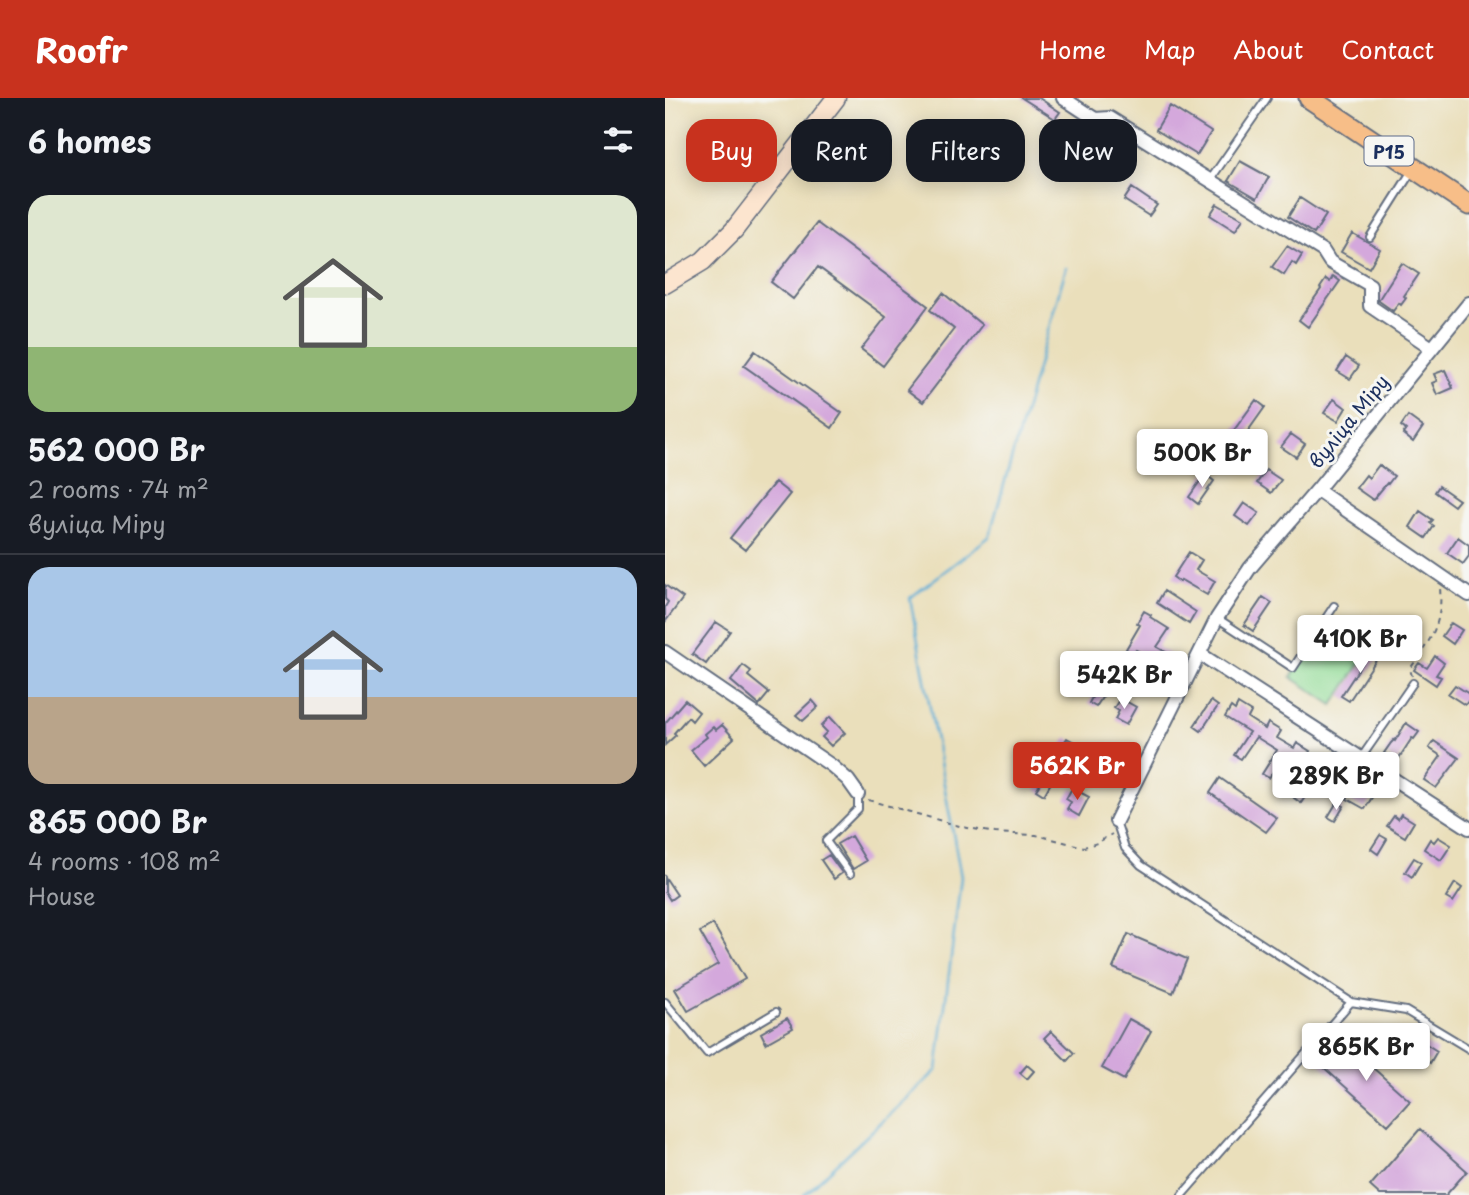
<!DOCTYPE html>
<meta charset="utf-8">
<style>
body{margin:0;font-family:"Playpen Sans",sans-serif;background:#242831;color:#f1f3f6;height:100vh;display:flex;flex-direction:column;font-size:26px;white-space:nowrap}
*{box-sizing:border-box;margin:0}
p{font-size:23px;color:#9ea1a6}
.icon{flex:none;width:38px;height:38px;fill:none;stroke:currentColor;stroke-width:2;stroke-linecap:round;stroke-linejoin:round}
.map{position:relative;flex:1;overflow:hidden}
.sheet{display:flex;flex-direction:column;background:#171b24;width:665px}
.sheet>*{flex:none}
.top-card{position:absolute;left:21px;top:21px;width:665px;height:63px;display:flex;gap:14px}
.price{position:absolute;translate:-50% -60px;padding:0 16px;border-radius:7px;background:#fff;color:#222;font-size:23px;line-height:46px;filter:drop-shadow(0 2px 4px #0008)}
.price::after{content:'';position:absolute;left:50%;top:42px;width:21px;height:16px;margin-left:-10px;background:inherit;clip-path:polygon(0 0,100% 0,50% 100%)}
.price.current{background:#c8321e;color:#fff}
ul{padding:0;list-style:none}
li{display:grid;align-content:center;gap:14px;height:371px;padding:0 28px}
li+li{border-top:2px solid #363941}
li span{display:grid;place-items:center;height:217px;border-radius:21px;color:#555}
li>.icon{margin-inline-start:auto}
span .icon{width:126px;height:126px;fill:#fffc;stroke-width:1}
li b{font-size:30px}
h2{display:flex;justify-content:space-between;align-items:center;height:84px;padding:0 28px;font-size:30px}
.tag{padding:0 24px;border-radius:21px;background:#171b24;box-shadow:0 4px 18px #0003;font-size:24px;line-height:63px}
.tag.current{background:#c8321e;color:#fff}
header{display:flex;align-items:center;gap:42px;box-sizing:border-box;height:98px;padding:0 35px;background:#c8321e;color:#fff}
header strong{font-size:33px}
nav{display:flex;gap:38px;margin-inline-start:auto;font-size:24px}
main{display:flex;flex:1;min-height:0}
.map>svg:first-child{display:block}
.green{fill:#93dd98;stroke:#57867b;stroke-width:2}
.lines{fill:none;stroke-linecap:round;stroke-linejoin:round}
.stream{stroke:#58abd3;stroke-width:2.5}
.building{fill:#d4a8dc}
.lane-casing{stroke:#636d7f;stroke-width:10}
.street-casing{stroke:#636d7f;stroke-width:16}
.secondary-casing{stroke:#636d7f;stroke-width:21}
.primary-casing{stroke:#636d7f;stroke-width:23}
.path{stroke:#636d7f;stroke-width:2;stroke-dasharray:5 5;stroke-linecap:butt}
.lane{stroke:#fff;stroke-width:6}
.street{stroke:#fff;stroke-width:12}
.secondary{stroke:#fce5cf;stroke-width:18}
.primary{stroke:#f7be88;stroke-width:19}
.labels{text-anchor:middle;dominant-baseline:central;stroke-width:6;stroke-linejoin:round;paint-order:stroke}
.shield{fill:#f6f6f2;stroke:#5d6b8a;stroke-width:2}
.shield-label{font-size:18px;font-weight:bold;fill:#1b2f5e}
.street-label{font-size:19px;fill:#1b2f5e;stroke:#f6f6f2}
</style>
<header>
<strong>Roofr</strong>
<nav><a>Home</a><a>Map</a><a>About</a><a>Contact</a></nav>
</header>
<main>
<section class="sheet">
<h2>6 homes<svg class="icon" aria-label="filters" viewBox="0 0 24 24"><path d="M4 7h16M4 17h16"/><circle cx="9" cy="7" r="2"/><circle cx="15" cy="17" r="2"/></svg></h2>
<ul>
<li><span style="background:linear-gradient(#dfe7d0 70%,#8fb573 0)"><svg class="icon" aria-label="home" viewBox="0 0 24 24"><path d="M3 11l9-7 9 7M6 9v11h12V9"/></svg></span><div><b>562 000 Br</b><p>2 rooms · 74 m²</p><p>вуліца Міру</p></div></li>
<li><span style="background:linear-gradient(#a9c7e8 60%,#b9a48a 0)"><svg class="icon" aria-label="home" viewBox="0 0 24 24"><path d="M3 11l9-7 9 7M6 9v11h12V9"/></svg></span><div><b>865 000 Br</b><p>4 rooms · 108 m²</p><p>House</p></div></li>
</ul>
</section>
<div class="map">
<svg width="804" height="1097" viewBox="0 0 804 1097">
<rect width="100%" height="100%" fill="#f6f6f2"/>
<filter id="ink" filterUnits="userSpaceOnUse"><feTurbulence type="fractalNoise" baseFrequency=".0143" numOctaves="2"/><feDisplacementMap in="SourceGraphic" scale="14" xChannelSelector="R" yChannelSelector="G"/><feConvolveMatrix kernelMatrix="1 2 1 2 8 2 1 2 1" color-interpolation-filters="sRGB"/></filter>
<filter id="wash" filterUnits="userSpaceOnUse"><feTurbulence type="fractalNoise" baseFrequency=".00686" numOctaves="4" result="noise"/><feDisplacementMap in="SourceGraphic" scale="28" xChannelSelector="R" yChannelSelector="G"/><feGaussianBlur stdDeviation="1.57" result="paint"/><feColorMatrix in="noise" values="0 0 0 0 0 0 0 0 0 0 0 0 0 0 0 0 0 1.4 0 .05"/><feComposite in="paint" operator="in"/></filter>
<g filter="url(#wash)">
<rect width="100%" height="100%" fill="#eadfbb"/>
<path class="green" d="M665 521 706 549 668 607 626 579Z"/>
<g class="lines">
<path class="stream" d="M139 1097 272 972 296 779 245 500 324 439 401 170"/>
</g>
<g id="blocks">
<path class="building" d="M357 0H374L395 14 390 21Z
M505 8 546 34 532 57 491 32Z
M575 63 604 79 592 100 563 83Z
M467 90 492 107 484 118 459 102Z
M635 100 661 117 649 136 623 119Z
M552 106 578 121 570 133 545 117Z
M152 125 263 208 218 268 196 251 221 219 153 169 128 201 106 184Z
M687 135 715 151 704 170 676 154Z
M622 148 637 157 631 167 627 164 619 177 607 169Z
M737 165 754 176 739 198 741 200 736 207 734 205 728 213 714 203V201Z
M668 178 675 183 643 229 634 222 656 191 655 190 661 181 665 184Z
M278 195 317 227 258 304 242 292 289 231 265 212Z
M90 253 177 315 167 330 79 268Z
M681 259 694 268 685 281 672 273Z
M780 272 788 290 772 297 767 285 772 283 769 276Z
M669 301 681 310 673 323 659 315Z
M591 302 600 309 561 364 551 357Z
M743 318 758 329 748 344 738 336 741 332 736 328Z
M626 336 640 346 631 359 616 349Z
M714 367 729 378 723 386 722 385 708 402 691 390 701 377 704 380Z
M601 372 616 382 606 395 592 385Z
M540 376 549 383 533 406 524 399Z
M110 384 125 396 80 452 65 440Z
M774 388 794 402 789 408 770 394Z
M579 405 594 415 584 428 570 418Z
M755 413 768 422 765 425 769 428 761 440 745 429Z
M793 439 804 447V458L798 466 782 455Z
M524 454 537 462 531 472 550 483 542 497 516 482 515 484 508 479Z
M0 487 18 500 0 524V509L3 504 0 501Z
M499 493 531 514 524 526 492 505Z
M598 499 607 505 588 533 579 527Z
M479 513 486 517 485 519 504 531 492 549 504 556 494 575 483 568 487 560 471 552 468 556 461 551 475 527 472 525Z
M51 524 65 533 41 566 27 556Z
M786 525 797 532 788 546 777 538Z
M707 551 715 556 684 603 676 598Z
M770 558 779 565 771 577 776 579 771 587 749 572 754 565 762 570Z
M78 567 86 573 83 578 104 595 94 607 66 583Z
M790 587 804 596V602L800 607 783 596Z
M432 590 440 595 431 609 424 605Z
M455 600 471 609 461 627 450 621 454 613 449 610Z
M20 602 34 614 27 623 23 619 9 635 11 637 0 647V625Z
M147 602 153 609 138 623 131 617Z
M546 603 553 608 536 633 529 628Z
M573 606 586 614 583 620 600 631 603 625 616 633 612 640 629 650 632 645 645 653 636 668 618 657 604 680 597 676 612 652 591 639 576 661 569 657 584 634 560 619 566 609 570 612Z
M165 619 180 635 166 648 157 639 162 634 156 628Z
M741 625 754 634 749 641 747 640 732 663 719 655 726 645 729 642 730 643Z
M57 627 69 640 39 668 26 652 42 639 40 636 48 629 51 632Z
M402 640 409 644 401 659 393 654Z
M769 643 794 660 771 690 759 682 776 658 764 650Z
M428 652 445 661 434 680 423 673 427 665 422 662Z
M663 666 676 674 666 689 649 678 655 668 659 671Z
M380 678 387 683 379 697 371 692Z
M555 680 612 720 601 734 545 695Z
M639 686 646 690 636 705 629 700Z
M696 688 709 696 700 711 682 701 688 691 693 693Z
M407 690 424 699 414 718 402 711 406 704 401 701Z
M672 704 679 708 670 723 663 719Z
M736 716 749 724 740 739 722 728 729 718 733 721Z
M715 737 722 741 713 756 706 751Z
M186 738 201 763 188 771 172 746Z
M773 739 786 747 776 762 759 751 765 741 769 744Z
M164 757 177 775 169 781 156 762Z
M749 760 756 764 747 779 740 774Z
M0 779 12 797 5 802 0 794Z
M790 785 797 790 788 804 781 800Z
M48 826 80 881 23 913 10 891 53 866 35 834Z
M463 836 522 861 508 895 448 870Z
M122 920 128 930 101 945 96 935Z
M464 921 486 933 459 982 437 970Z
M386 933 409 955 402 963 379 940Z
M750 939 772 953 765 965 751 956 746 964 738 959Z
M678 943 745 1003 723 1027 656 967Z
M362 967 369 973 362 981 355 975Z
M755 1031 802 1073 781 1097H715L705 1088Z"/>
</g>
</g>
<g filter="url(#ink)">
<use href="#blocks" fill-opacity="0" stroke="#636d7f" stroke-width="2"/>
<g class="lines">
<g class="lane-casing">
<path id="lane" d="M545 82 602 0
M705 139 748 71
M552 520 628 570 669 508
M696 660 748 585
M451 723 460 750 476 767 686 904 741 913 804 951
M185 776 161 743 193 711V696
M0 904 42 955 111 914
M517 1097 686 904"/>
</g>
<g class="street-casing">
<path id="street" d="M398 0 430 21 445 20 658 153 665 164 705 187V208L767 250
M652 392 804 497
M0 554 167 668 183 682 193 696
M535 556 804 730
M451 723 552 520 585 470 652 392 804 205"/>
</g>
<g class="secondary-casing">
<path id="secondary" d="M0 186 38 163 69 132 171 0"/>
</g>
<g class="primary-casing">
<path id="primary" d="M644 0 804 107"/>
</g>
<path class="path" d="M747 578 745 571C765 542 778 527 775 490
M203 702 298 729 330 735 371 737 419 749 432 745 447 736"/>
<use href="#lane" class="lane"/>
<use href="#street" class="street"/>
<use href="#secondary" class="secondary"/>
<use href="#primary" class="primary"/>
</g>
</g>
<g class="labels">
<rect class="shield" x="699.5" y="38.5" width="49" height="29" rx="5"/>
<g class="shield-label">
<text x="724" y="53">Р15</text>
</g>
<g class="street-label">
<text transform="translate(683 323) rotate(-51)">вуліца Міру</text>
</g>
</g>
</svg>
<b class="price" style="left:537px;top:391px">500K Br</b>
<b class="price" style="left:695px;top:577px">410K Br</b>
<b class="price" style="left:459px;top:613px">542K Br</b>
<b class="price current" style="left:412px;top:704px">562K Br</b>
<b class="price" style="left:671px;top:714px">289K Br</b>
<b class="price" style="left:701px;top:985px">865K Br</b>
<div class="top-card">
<a class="tag current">Buy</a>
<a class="tag">Rent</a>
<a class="tag">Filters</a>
<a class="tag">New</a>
</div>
</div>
</main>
